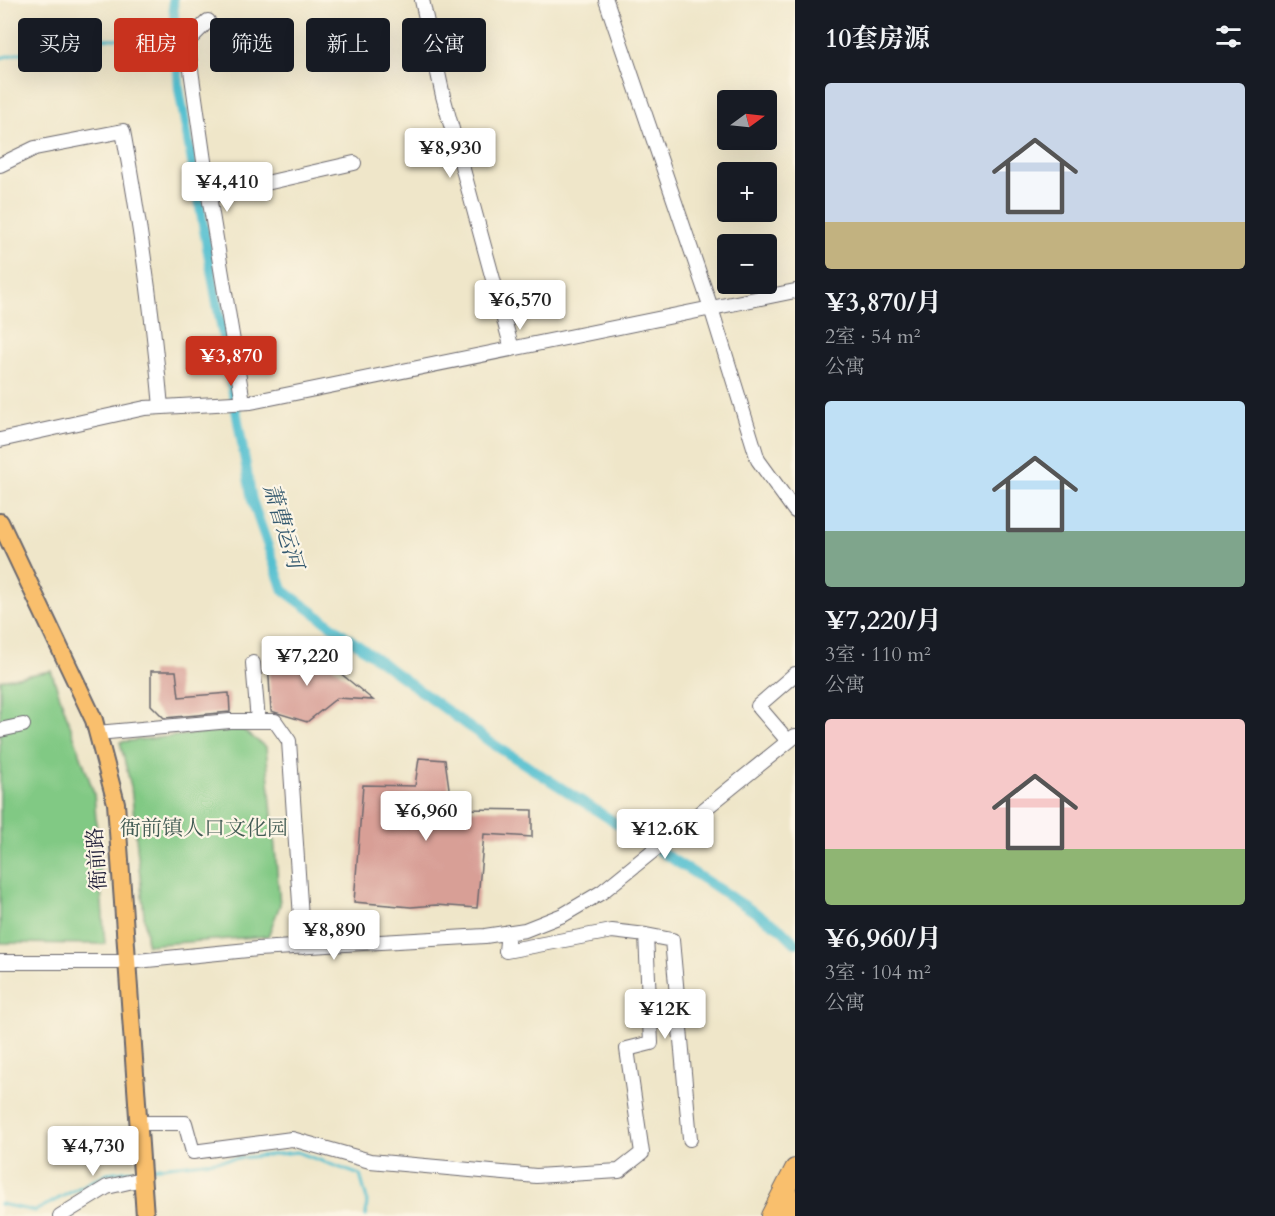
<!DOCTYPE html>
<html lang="zh">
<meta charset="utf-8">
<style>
body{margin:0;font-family:Cardo,"Noto Serif SC",serif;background:#242831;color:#f1f3f6;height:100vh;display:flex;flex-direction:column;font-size:22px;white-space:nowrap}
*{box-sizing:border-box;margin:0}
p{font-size:20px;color:#9ea1a6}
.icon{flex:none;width:33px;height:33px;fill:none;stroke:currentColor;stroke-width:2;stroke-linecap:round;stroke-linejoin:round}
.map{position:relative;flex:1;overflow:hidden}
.side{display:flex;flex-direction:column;background:#171b24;width:480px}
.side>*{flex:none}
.top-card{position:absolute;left:18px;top:18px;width:570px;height:54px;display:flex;gap:12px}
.needle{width:39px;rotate:75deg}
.tools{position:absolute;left:717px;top:90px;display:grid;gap:12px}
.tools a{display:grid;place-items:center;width:60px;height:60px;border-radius:6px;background:#171b24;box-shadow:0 6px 24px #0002;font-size:30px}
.price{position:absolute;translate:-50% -51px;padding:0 14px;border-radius:6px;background:#fff;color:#222;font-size:20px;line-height:39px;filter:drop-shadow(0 2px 3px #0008)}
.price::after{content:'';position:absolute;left:50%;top:36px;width:18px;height:14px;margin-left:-9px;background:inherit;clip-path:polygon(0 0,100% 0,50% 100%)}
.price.current{background:#c8321e;color:#fff}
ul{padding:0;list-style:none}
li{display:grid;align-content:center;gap:12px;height:318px;padding:0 30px}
li span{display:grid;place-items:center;height:186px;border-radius:6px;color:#555}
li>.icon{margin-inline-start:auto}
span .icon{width:108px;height:108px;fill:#fffc;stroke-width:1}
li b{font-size:26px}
h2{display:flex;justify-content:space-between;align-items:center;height:72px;padding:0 30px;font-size:26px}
.tag{padding:0 21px;border-radius:6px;background:#171b24;box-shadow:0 6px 24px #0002;font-size:21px;line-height:54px}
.tag.current{background:#c8321e;color:#fff}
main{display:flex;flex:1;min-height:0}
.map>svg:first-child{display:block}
.green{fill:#81c984;stroke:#527660;stroke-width:1.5}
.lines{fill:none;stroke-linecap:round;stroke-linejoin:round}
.stream{stroke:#55c0d0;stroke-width:3}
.canal{stroke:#55c0d0;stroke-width:10}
.building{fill:#d89f96}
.minor-casing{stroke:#6a676d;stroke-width:16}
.major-casing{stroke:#6a676d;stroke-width:20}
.highway-casing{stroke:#6a676d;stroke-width:22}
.minor{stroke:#fff;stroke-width:14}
.major{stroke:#f9bf6d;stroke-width:16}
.highway{stroke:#f9bf6d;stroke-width:20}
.labels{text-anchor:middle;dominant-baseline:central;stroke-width:4.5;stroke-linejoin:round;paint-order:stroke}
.park-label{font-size:21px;fill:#435c55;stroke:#fcf5e5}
.street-label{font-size:21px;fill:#22223b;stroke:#fcf5e5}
.water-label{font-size:22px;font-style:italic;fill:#34596f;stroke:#fcf5e5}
</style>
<main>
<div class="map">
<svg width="795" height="1216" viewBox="0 0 795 1216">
<rect width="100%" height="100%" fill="#fcf5e5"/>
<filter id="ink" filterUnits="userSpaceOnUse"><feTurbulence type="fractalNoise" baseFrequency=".0167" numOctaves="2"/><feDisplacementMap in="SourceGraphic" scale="12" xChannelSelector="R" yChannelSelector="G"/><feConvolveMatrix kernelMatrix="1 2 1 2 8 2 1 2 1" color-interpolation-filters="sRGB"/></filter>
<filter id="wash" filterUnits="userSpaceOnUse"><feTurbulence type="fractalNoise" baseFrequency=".008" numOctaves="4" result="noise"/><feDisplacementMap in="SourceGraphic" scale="24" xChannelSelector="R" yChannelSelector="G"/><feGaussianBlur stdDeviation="1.35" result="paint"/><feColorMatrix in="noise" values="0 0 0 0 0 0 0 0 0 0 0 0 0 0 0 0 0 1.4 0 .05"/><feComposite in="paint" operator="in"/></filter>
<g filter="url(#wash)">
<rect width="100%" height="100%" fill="#efe6c9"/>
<path class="green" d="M51 671 94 793 105 944 0 943V680Z
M241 729 266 747 280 905 268 936 147 945 131 787 120 742Z"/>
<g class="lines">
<path class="stream" d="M0 58 76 39 176 38
M150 1168 297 1152 360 1175 367 1200 366 1216
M0 1204 35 1211 107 1173 133 1170"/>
<path class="canal" d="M173 0 179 89 252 500 283 590 490 742 781 929 795 943"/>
</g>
<g id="blocks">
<path class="building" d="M317 654 373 700 337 698 307 722 271 711 268 661Z
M151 671H176L179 697 229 693 230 712 164 718 151 705Z
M419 758 445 760 450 795 466 809 532 810V837L484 834 477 908 436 905 411 907 354 902 363 785 415 786Z"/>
</g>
</g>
<g filter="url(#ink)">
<use href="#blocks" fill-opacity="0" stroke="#6a676d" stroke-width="1.5"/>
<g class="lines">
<g class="minor-casing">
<path id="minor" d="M422 0 443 96 512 349
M606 0 711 308 758 460 795 511
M208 21 187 42 209 196 243 402
M0 165 35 148 123 131C140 223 153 314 161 407
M209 196 354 163
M0 440 145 408 251 402 795 291
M253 663 258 721
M0 730 23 725
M97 733 230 721H275L289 741 303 947
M788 741 758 706 795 674
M646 935 672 940 690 1139
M0 962H127L258 949 485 936 525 930 563 915 602 892 795 736
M138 1123H185L193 1152 292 1139 370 1161 536 1176 619 1171 642 1153 627 1049 651 1043 646 935 612 931 506 951 508 932
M60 1216 107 1187 142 1179"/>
</g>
<g class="major-casing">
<path id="major" d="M0 522 94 720 116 803 145 1216"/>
</g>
<g class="highway-casing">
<path id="highway" d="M771 1216 795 1169
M787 1216 795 1200"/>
</g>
<use href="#minor" class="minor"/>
<use href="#major" class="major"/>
<use href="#highway" class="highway"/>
</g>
</g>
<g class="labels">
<g class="park-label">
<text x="204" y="828">衙前镇人口文化园</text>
</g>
<g class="street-label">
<text transform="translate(97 859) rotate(-94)">衙前路</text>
</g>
<g class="water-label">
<text transform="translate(283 526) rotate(73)">萧曹运河</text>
</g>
</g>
</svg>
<div class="tools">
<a><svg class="needle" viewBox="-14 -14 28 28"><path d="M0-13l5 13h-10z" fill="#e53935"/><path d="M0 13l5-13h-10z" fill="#9ea1a6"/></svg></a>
<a>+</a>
<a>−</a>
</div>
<b class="price" style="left:450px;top:179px">¥8,930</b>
<b class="price" style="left:227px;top:213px">¥4,410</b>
<b class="price" style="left:520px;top:331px">¥6,570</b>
<b class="price current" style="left:231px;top:387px">¥3,870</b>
<b class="price" style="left:307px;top:687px">¥7,220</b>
<b class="price" style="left:426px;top:842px">¥6,960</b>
<b class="price" style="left:665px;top:860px">¥12.6K</b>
<b class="price" style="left:334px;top:961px">¥8,890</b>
<b class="price" style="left:665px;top:1040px">¥12K</b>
<b class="price" style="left:93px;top:1177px">¥4,730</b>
<div class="top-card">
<a class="tag">买房</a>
<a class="tag current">租房</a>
<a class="tag">筛选</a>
<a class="tag">新上</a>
<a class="tag">公寓</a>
</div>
</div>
<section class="side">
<h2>10套房源<svg class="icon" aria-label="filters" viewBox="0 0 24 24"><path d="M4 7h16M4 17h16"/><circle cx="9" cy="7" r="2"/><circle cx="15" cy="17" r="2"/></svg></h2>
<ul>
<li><span style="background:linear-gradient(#c9d6e8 75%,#c2b280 0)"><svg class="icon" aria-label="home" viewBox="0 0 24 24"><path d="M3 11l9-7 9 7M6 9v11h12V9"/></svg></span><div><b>¥3,870/月</b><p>2室 · 54 m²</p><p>公寓</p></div></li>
<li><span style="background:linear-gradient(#bfe0f5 70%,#7fa58c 0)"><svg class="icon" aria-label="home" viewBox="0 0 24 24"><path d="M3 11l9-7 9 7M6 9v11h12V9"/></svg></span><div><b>¥7,220/月</b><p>3室 · 110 m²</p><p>公寓</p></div></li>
<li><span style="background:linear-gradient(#f6c9c9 70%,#8fb573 0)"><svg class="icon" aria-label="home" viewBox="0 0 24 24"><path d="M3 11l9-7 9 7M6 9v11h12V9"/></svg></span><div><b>¥6,960/月</b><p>3室 · 104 m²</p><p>公寓</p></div></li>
</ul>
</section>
</main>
